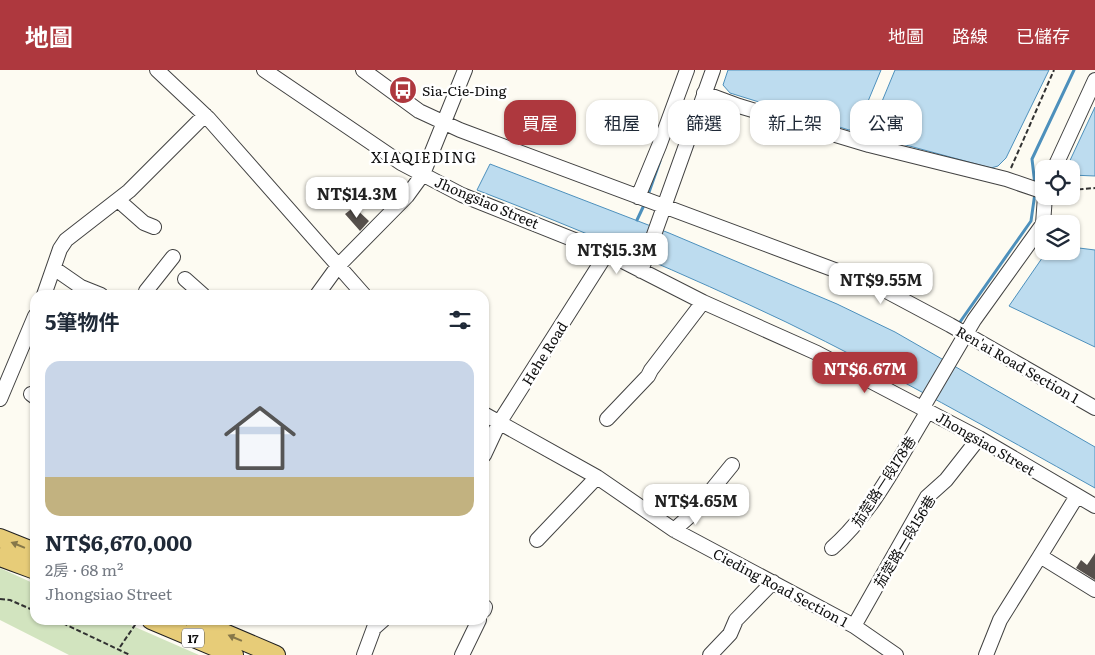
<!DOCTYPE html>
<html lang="zh-TW">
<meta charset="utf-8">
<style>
body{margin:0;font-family:Literata,"Noto Sans TC",serif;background:#f2f2f3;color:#1f2937;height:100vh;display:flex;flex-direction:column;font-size:19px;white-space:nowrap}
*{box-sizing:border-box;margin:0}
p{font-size:16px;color:#747a83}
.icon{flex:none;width:28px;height:28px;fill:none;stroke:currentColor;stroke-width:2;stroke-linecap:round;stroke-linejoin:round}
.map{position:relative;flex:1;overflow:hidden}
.panel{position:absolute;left:30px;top:220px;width:459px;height:335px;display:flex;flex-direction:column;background:#fff;border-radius:15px;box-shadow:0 1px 4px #0004}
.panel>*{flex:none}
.top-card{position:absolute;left:504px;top:30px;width:475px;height:45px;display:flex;gap:10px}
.fabs{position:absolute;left:1035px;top:90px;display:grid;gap:10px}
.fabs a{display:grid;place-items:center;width:45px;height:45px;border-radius:10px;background:#fff;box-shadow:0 1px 4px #0004;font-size:25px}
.price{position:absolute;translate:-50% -42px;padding:0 11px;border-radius:10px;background:#fff;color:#222;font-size:16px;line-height:32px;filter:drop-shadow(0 1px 2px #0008)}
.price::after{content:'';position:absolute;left:50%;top:30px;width:15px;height:11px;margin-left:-8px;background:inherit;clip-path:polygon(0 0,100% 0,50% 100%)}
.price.current{background:#ae383e;color:#fff}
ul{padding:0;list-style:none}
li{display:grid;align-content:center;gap:10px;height:265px;padding:0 15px}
li span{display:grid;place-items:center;height:155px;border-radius:15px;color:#555}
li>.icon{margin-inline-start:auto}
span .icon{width:90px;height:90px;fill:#fffc;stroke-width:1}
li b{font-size:21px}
h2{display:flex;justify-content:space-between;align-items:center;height:60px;padding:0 15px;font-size:21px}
.tag{padding:0 18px;border-radius:15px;background:#fff;box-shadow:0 1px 4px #0004;font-size:18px;line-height:45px}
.tag.current{background:#ae383e;color:#fff}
header{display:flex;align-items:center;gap:30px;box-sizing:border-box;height:70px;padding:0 25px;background:#ae383e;color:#fff}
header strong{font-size:24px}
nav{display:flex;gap:28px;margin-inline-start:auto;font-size:18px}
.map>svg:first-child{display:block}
.green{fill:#d2e4bf}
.water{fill:#bddcef;stroke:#4d90bc}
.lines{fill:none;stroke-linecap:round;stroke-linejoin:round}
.stream{stroke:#4d90bc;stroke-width:3}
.building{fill:#56504c}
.minor-casing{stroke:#424242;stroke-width:16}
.major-casing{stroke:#202020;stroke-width:20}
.path{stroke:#313131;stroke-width:2;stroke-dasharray:5 2.5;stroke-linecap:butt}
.minor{stroke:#fff;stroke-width:14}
.major{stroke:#e7cc78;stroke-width:18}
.oneway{fill:#867749}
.labels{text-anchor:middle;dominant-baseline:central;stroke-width:5;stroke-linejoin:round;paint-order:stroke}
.shield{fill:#fff;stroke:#575757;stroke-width:1}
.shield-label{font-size:12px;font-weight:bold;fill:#0f0f0f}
.poi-label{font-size:14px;fill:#0f0f0f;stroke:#fff;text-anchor:start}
.street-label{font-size:14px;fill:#0f0f0f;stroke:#fff}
.neighbourhood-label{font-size:15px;letter-spacing:1px;fill:#0f0f0f;stroke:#fff}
</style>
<header>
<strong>地圖</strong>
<nav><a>地圖</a><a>路線</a><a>已儲存</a></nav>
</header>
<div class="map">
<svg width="1095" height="585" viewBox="0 0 1095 585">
<rect width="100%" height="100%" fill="#fdfbf2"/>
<path class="green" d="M0 498 35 514V550H119L199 585H69L0 550Z"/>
<path class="water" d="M728 0H881L859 53 854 59 849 60 730 23 723 15Z
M895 0H1049L1006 88 998 96 991 98 876 67 871 58Z
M1095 37V106L1071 105V99H1066Z
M490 94 669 163 837 234 895 262 1095 377V418C993 361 891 303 786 252 685 204 581 160 477 120Z
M1071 177 1095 180V277L1009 236 1047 181H1071Z"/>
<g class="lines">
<path class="stream" d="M1035 115 1032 89 1074 0
M648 125 660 91
M637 150 645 133
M960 252 1031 151 1035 123"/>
</g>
<path class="building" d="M354 137 369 151 360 161 345 144Z
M1095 483V510L1076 498 1081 490 1087 495Z"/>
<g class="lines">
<g class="minor-casing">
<path id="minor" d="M157 0 208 48 364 225
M264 0 401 93 462 125 607 183 703 232 817 283 979 368 1095 436
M363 0 419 41 460 60 875 215 950 255 1095 338
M704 23 739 36 869 75 1006 109 1044 122
M1054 99 1095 10
M638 127 659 76 687 0
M118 130 144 153 154 157
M55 199 81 217 101 225
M641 201 713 0
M185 209 203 225
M44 225 60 179 66 170 129 121 205 45
M151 225 146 221 173 187
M317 225 338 196 407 126 423 104 465 0
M31 324 35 327
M0 329 35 246
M923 337 974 250 1043 154 1045 126
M484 344 597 407 674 460 854 556 896 585
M607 349 648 306 651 300 703 232
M484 385 499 353 607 183
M1077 426 1040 486 1095 520
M674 460 693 443 732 395
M537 470 597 407
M832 478C874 441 899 388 928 341
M484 540 485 537
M854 556 927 427 946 410 979 368
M364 585 374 558 383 550
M462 585 479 550
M710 585 730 564 736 550 773 512
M986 585 1000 550 1040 486"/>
</g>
<g class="major-casing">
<path id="major" d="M0 468 35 482
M0 487 35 500
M151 550 234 585
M194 550 276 585"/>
</g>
<path class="path" d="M1011 98 1054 0
M1071 120 1095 118
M0 529 10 530 35 541
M56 550 130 585
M120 577 137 552"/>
<use href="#minor" class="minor"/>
<use href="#major" class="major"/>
</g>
<defs><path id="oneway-solid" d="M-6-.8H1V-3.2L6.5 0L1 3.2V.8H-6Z" transform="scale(1.25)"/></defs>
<g class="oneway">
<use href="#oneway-solid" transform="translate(18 475) rotate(-158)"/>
<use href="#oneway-solid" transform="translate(235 568) rotate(-157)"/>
</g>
<defs>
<g id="bus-disc" transform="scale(1.4375)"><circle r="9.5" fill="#ae383e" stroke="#fff"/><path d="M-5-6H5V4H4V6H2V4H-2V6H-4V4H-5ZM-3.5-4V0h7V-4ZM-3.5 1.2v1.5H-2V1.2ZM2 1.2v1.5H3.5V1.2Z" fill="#fff"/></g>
</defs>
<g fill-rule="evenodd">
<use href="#bus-disc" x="403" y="20"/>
</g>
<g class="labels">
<rect class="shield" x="182" y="558.5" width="22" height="19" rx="4"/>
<g class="shield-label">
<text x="193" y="568">17</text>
</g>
<g class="poi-label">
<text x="422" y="20">Sia-Cie-Ding</text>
</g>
<g class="street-label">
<text transform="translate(487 132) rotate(23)">Jhongsiao Street</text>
<text transform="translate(544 283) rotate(-58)">Hehe Road</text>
<text transform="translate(1018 294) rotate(30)">Ren'ai Road Section 1</text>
<text transform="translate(986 373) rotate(30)">Jhongsiao Street</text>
<text transform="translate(883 411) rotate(-57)">茄萣路一段178巷</text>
<text transform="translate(904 471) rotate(-59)">茄萣路一段156巷</text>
<text transform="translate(781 517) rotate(28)">Cieding Road Section 1</text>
</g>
<g class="neighbourhood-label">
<text x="424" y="86">XIAQIEDING</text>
</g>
</g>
</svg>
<div class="fabs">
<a><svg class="icon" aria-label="locate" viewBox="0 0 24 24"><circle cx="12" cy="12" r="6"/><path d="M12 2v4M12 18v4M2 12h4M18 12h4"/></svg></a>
<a><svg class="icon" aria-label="layers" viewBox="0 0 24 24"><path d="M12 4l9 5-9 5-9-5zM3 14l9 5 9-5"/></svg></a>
</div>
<b class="price" style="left:357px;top:149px">NT$14.3M</b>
<b class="price" style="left:617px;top:205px">NT$15.3M</b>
<b class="price" style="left:881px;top:235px">NT$9.55M</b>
<b class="price current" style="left:865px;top:324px">NT$6.67M</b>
<b class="price" style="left:696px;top:456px">NT$4.65M</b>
<div class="top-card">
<a class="tag current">買屋</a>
<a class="tag">租屋</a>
<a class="tag">篩選</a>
<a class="tag">新上架</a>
<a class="tag">公寓</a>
</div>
<section class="panel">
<h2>5筆物件<svg class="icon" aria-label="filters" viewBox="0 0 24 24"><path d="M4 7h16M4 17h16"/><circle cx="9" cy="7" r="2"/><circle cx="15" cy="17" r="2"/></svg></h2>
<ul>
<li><span style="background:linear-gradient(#c9d6e8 75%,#c2b280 0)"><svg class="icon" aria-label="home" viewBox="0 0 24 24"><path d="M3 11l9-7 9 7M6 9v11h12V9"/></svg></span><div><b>NT$6,670,000</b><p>2房 · 68 m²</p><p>Jhongsiao Street</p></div></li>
</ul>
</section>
</div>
